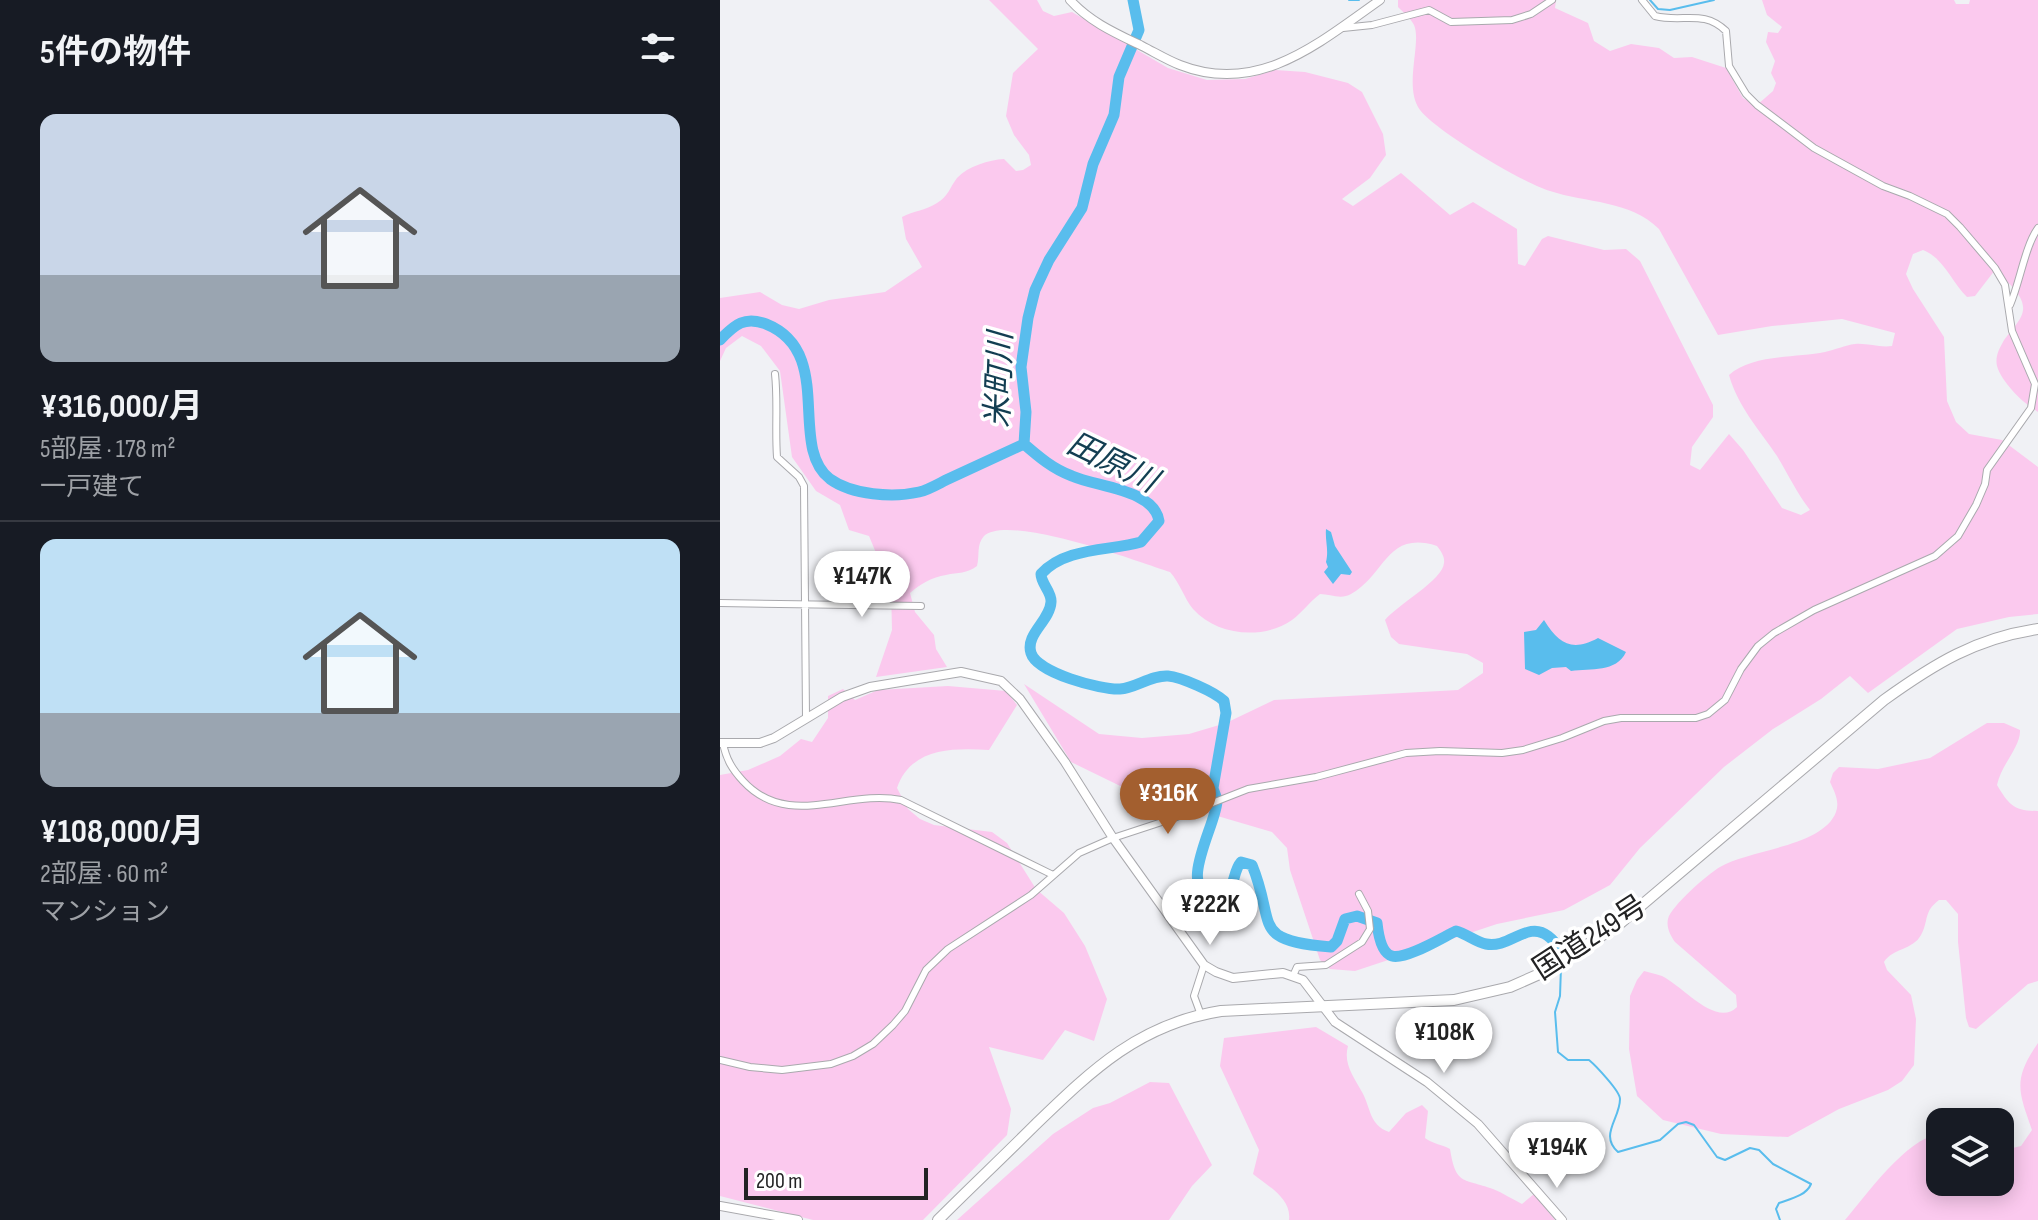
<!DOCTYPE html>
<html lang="ja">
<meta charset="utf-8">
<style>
body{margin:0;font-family:"Sofia Sans Condensed","Noto Sans JP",sans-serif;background:#20242c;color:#f1f3f6;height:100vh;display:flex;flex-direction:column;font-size:30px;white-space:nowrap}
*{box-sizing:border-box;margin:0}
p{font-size:26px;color:#9ea1a6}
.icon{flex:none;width:44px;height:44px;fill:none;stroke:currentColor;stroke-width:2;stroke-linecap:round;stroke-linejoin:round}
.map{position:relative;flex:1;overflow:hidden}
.details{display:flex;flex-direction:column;background:#171b24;width:720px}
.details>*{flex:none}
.controls{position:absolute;left:1206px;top:1108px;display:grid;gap:16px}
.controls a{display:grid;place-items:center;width:88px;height:88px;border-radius:16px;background:#171b24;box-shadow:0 4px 20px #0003;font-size:40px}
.scale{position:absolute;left:24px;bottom:20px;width:184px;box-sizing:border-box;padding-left:8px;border:4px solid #232324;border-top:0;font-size:22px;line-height:28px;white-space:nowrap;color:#232324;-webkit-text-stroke:6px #fff;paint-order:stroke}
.price{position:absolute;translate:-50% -68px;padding:0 18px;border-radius:28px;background:#fff;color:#222;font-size:26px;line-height:52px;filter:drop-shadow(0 2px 4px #0008)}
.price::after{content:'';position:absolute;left:50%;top:48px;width:24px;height:18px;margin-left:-12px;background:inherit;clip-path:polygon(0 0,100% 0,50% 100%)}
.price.current{background:#a35f2f;color:#fff}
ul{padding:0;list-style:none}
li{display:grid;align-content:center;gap:16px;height:424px;padding:0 40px}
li+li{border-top:2px solid #363941}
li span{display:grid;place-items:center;height:248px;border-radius:16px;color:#555}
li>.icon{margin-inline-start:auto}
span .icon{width:144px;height:144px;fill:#fffc;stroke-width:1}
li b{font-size:34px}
h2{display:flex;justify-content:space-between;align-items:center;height:96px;padding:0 40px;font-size:34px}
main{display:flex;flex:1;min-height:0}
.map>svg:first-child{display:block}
.green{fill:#fbc9ee}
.water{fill:#59bded}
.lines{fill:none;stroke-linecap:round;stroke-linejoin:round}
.stream{stroke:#59bded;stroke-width:2}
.river{stroke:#59bded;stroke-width:11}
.street-casing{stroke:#a9a9ad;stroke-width:8}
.secondary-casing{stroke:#a9a9ad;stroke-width:10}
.highway-casing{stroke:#a9a9ad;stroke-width:12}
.street{stroke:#fff;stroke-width:6}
.secondary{stroke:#fff;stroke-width:8}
.highway{stroke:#fff;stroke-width:10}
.labels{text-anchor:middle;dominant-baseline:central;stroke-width:7;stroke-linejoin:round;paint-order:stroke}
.street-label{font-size:30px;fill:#232324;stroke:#fff}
.water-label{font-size:32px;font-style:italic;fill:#133e52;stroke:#fff}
</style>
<main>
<section class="details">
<h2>5件の物件<svg class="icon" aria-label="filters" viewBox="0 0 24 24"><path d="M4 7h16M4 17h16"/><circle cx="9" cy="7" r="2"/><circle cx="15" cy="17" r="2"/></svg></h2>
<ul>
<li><span style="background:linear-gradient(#c9d6e8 65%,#9aa5b1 0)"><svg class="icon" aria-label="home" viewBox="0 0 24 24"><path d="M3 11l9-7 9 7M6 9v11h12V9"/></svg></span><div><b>¥316,000/月</b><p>5部屋 · 178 m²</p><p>一戸建て</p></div></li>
<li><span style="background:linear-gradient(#bfe0f5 70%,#9aa5b1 0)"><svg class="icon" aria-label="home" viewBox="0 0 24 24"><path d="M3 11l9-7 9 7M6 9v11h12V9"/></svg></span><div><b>¥108,000/月</b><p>2部屋 · 60 m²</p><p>マンション</p></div></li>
</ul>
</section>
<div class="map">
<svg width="1318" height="1220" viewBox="0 0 1318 1220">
<rect width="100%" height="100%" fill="#f0f1f5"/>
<path class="green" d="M269 0H317L323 11 334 16 352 12 448 68 487 80 525 79 555 70 585 72 628 83 642 92 663 134 666 155 650 178 622 199 633 206 681 173 730 215 753 202 797 229 798 264 805 266 822 239 828 236 884 250 906 249 920 261 993 405V417L972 447 970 465 980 470 1009 434 1023 450 1062 508 1081 515 1090 510C1077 493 1068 474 1057 456 1039 429 1018 407 1009 375 1032 354 1076 358 1105 352 1115 350 1125 345 1135 344 1148 343 1160 348 1172 346L1175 333 1122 319 1052 326 998 335 939 229C910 200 866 203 830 191 803 183 717 132 700 110 683 87 702 43 694 25 691 19 683 12 678 7V0H836L835 8 868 23 874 41 890 51 911 44 939 48 954 58 972 57 1006 68 1023 98 1037 105 1053 91 1056 83 1051 73 1055 61 1046 42 1048 32 1058 33 1062 27 1047 15 1042 0H1234L1236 4H1249L1250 0H1318V412C1304 404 1282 383 1277 366 1275 357 1279 349 1283 342 1288 333 1302 321 1303 310 1305 295 1285 280 1275 270L1255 296 1247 297C1232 283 1224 258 1203 250L1193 254 1186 274 1193 289 1224 337 1227 401 1236 422 1249 434 1282 440 1318 467V614L1289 617 1237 629 1148 693 1130 676 1101 699 1053 729 1004 767 920 848 890 885 844 910 777 924 635 971 610 969 600 960 570 870 567 848 552 832 477 810 429 800 351 762 304 684 379 734 422 738 469 734 506 723 554 700 738 690 763 673V663L747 654 679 644 671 637 665 620C677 605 723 580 724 563 725 557 721 551 717 546 666 530 666 575 631 594 621 600 610 594 600 594 589 602 582 613 572 620 543 640 497 636 473 609 464 598 460 583 450 572 419 562 288 513 264 536 256 545 260 555 257 566 247 574 238 572 226 575 212 577 200 584 190 593L195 612 214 635 216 649 227 667 156 677 172 630 171 589 149 536 129 530 120 505 96 491 72 457 60 371 41 346 22 336 6 348 0 361V298L40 292 62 305 79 309 109 300 165 292 202 267 186 239 182 217C193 211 207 210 217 203 228 197 230 187 237 178 248 166 269 160 284 159L296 171 303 170 311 165 309 155 294 135 286 116 293 73 318 49Z
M228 686 286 691 297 705 269 750C234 748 191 747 177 788L188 809 200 819 214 825 272 832 287 843 316 889 344 913 365 946 387 999 374 1041 345 1030 323 1060 269 1047 291 1109 287 1135 203 1220H93L0 1196V775L28 770 60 756 81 739 92 742 108 718V696L123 689 135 700 158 690Z
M1267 723H1284L1300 730C1301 746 1281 765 1277 785 1289 805 1294 811 1318 811V981L1308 984 1256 1029 1249 1027 1246 1018 1238 942V914L1226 900H1219C1203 912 1209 921 1201 935 1193 950 1173 948 1164 962L1167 970 1191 995 1196 1019 1194 1065 1182 1081 1168 1090 1119 1109 1068 1137 1001 1134 943 1120 917 1096 909 1049 910 996 917 980 924 971C930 973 937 974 942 976 963 986 996 1028 1017 1007L1016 995 955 942C951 936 946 928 948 919 951 906 988 874 1000 867 1027 850 1103 847 1116 812 1120 801 1114 791 1110 782L1113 773 1119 767 1158 769 1210 758Z
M596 1027 628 1046C623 1064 634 1077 642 1092 651 1108 649 1125 669 1132L686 1113 702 1105 708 1111 705 1138C713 1144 721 1144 730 1149 736 1186 743 1178 773 1189 783 1193 792 1199 802 1204L814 1194 835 1220H569C572 1199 548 1186 533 1174L539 1150 500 1066 504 1038Z
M1318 1043V1220H1125C1149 1192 1184 1141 1220 1133V1182H1280V1151L1301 1146 1312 1130C1299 1092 1292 1080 1318 1043Z
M430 1082 449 1083 492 1165 472 1186 449 1220H237L333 1134 373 1108 390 1103Z"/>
<path class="water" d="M606 529 611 532 615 546 632 572 630 575 621 574 613 584 604 572 608 567 606 562C609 549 605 542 606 529Z
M824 620C839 644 852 652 878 638L906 652C896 673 871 668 851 671L846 667 832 668 819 675 805 669 804 632 816 630Z"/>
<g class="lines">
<path class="stream" d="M629 0H639
M930 0 938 9 950 10 994 0
M841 967 840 996 835 1012 838 1052 848 1060H869C875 1065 900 1091 900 1099 900 1119 879 1135 898 1152L940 1140 958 1124 966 1122 974 1125 997 1157 1005 1160 1030 1148 1039 1150 1053 1164 1091 1184C1086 1196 1070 1199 1059 1203L1056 1209 1060 1220"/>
<path class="river" d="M0 340C15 324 25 316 46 324 116 352 67 446 110 479 132 495 173 498 199 492 208 490 218 484 226 480 252 468 278 456 304 444
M304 444C319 457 333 469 352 476 376 487 434 489 439 521L421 542C390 551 345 547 321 574 321 584 332 592 331 602 330 621 305 634 311 653 317 673 381 690 400 689 416 688 431 675 448 676 461 677 495 692 504 701L506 713 493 788C494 792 496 796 497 800 498 821 456 889 492 896 498 897 505 895 509 890 515 882 514 870 521 862L532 865C557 926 529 940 611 947L617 941 625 919 637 916 657 923C658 932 661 953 672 956 686 960 723 937 736 931 747 934 756 942 766 944 789 949 808 920 828 936 837 943 839 948 840 958
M304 444 306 412 301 367 308 318 315 290 329 260 362 208 373 164 394 115 399 77 419 30 413 0"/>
<g class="street-casing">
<path id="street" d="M623 28 652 25 709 10 731 22 792 20 811 14 832 0
M1290 305C1300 282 1305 246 1318 228
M55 374C58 401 55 429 57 457L79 477 84 486 86 717
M0 603 201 606
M3 743C6 759 12 769 23 781 68 830 126 789 181 800L333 875
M573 976 577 967 606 965 642 942 650 929 648 911 639 894
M481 1015 474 996 484 965
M0 1060 30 1067 62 1070 111 1064 133 1056 153 1044 173 1025 185 1011 206 970 228 949 311 895 359 853 393 838 454 818 528 789 596 777 686 753 720 751 782 753 803 750 842 738 884 721 901 718H976L988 714 1005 700 1021 669 1038 646 1054 633 1094 610 1215 556 1238 536 1256 505 1265 484 1267 470 1311 408 1315 384 1292 331 1285 285 1275 268 1240 227 1227 214 1190 196 1163 186 1094 148 1037 105 1026 94 1009 66 1006 31C983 9 963 23 935 16L922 0"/>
</g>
<g class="secondary-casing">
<path id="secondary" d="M350 0C370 22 395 33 422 46 434 52 447 60 460 65 539 96 600 42 660 0
M0 743H40L54 738 122 697 150 687 241 672 281 681 300 699 345 762 393 838 484 965 496 972 513 978 563 973 583 980 615 1022 707 1082 758 1124 842 1220
M0 1206 78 1220"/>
</g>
<g class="highway-casing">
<path id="highway" d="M218 1220C250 1188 283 1157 315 1125 372 1070 419 1024 501 1011L734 1000 790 987 824 972 897 926 1164 700C1214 664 1256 638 1318 629"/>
</g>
<use href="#street" class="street"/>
<use href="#secondary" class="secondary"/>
<use href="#highway" class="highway"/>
</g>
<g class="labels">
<g class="street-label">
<text transform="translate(870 938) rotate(-33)">国道249号</text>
</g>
<g class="water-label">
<text transform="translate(280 380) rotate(-88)">米町川</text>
<text transform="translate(392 463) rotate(26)">田原川</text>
</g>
</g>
</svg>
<div class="controls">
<a><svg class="icon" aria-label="layers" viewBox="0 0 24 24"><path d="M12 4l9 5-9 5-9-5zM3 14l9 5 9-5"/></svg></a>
</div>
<div class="scale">200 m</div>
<b class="price" style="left:142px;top:619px">¥147K</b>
<b class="price current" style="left:448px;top:836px">¥316K</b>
<b class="price" style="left:490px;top:947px">¥222K</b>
<b class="price" style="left:724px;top:1075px">¥108K</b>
<b class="price" style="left:837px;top:1190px">¥194K</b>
</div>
</main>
